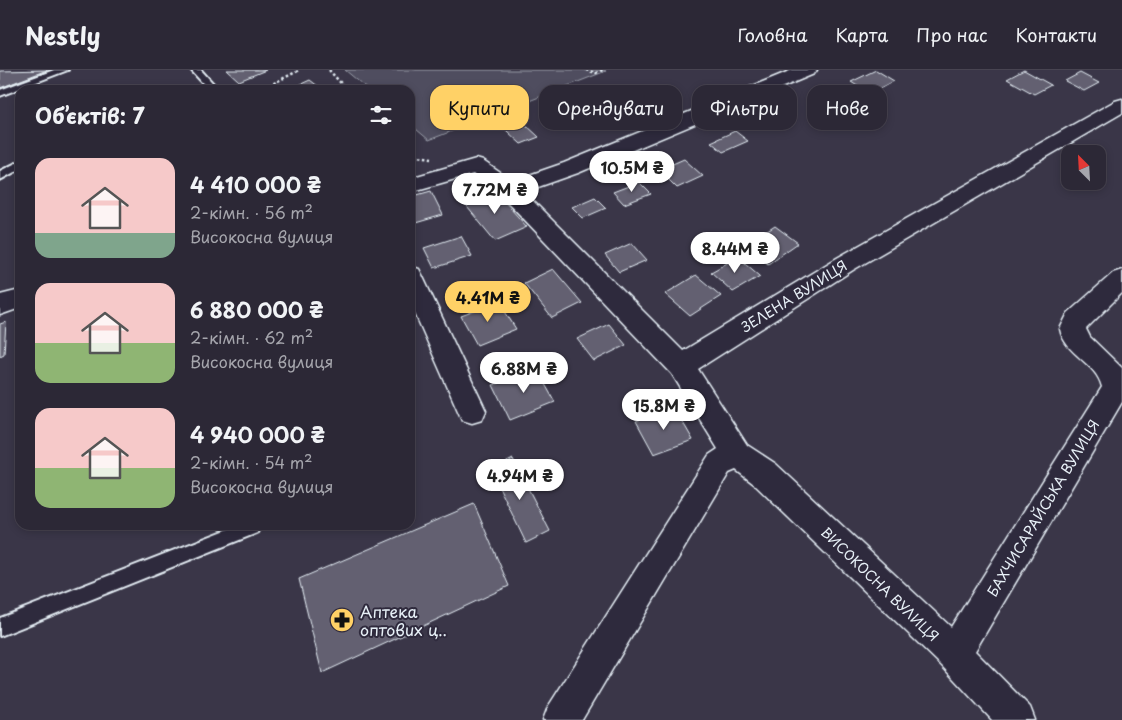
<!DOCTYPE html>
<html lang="uk">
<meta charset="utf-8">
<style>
body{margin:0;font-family:"Playpen Sans",sans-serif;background:#34303e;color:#f1f3f6;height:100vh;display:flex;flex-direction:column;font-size:19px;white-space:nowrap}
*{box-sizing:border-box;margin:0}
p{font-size:16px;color:#a6a6ad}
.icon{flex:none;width:28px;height:28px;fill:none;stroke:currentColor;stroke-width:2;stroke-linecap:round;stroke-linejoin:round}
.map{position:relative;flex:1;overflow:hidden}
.drawer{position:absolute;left:15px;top:15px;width:400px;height:445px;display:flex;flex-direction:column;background:#2c2836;border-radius:15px;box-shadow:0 2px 8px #0003,0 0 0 1px #484451}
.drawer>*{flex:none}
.guide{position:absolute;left:430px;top:15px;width:475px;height:45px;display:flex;gap:10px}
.needle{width:32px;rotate:336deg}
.buttons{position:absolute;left:1061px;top:75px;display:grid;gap:10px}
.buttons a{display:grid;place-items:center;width:45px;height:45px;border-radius:10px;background:#2c2836;box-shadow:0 2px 8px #0003,0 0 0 1px #484451;font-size:25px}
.price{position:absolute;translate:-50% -42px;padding:0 11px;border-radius:18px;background:#fff;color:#222;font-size:16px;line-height:32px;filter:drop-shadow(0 1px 2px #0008)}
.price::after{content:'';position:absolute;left:50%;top:30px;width:15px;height:11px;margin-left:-8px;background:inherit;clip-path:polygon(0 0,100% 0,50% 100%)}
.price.active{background:#ffd166;color:#111}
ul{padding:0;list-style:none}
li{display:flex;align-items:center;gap:15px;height:125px;padding:0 20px}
li span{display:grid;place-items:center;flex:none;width:140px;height:100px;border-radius:15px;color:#555}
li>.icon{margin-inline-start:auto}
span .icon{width:60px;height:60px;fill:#fffc;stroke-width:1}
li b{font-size:21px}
h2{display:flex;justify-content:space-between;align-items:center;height:60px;padding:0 20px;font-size:21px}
.tag{padding:0 18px;border-radius:15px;background:#2c2836;box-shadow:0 2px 8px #0003,0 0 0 1px #484451;font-size:18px;line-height:45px}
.tag.active{background:#ffd166;color:#111}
header{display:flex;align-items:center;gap:30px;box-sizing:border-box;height:70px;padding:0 25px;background:#2c2836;border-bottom:1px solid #484451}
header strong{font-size:24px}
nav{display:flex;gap:28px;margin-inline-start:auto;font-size:18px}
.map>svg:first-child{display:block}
.green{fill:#504e5f;stroke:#9ca0ac}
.building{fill:#636171;stroke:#e8f1f8}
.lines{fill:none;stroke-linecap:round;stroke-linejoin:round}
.service-casing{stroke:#e8f1f8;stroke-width:4}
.minor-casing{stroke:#e8f1f8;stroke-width:3}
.path{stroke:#e8f1f8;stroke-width:2.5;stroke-dasharray:2.5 2.5;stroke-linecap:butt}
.service{fill:#2f2a3d;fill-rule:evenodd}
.minor{fill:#2f2a3d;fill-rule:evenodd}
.labels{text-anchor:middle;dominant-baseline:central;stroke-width:4;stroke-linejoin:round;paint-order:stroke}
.street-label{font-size:14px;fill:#e8f1f8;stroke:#2f2a3d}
.near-poi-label{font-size:16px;fill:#e8f1f8;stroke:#2f2a3d;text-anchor:start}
</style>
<header>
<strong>Nestly</strong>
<nav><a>Головна</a><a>Карта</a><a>Про нас</a><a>Контакти</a></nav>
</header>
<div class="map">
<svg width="1122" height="650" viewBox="0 0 1122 650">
<rect width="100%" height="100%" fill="#3a3648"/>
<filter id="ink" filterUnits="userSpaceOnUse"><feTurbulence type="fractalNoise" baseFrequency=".02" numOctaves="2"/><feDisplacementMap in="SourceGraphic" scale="10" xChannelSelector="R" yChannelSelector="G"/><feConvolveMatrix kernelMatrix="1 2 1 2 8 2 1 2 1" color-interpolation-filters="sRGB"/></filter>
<g filter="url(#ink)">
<path class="green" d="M345 0H604L606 1 429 70 410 54V20H369Z"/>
<path class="building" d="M47 0 0 18V1Z
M227 0H266L239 11Z
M876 0 894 11 870 24 851 12Z
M1024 0 1051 15 1034 24 1007 9Z
M1080 3 1099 13 1084 21 1065 11Z
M310 10 323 20H288Z
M836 21 848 30 827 39 815 31Z
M511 41 539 67 521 74 493 48Z
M735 61 748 71 723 82 711 72Z
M684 89 703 106 677 118 659 100Z
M639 112 651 124 624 134 613 122Z
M494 120 527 157 495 171 463 132Z
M431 121 443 145 412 154 410 127Z
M595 127 606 138 583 148 572 137Z
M775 156 798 173 768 194 745 176Z
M461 166 472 186 434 198 424 178Z
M632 173 647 190 619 202 605 185Z
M738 187 760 206 733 222 711 202Z
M553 199 582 233 552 248 524 213Z
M696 205 721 226 690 246 665 224Z
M499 232 516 259 477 275 461 246Z
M6 252 4 284 0 286V254Z
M609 254 626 275 594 291 577 269Z
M536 298 555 332 510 350 493 315Z
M674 337 693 370 654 384 636 351Z
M513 389 550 461 526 473 491 400Z
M474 434 509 516 322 603 299 509Z"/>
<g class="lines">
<g class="service-casing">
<path id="service" d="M54 0H68L0 26V20Z
M191 0H201L219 20H209Z
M20 91V99L0 110V101Z
M239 455H258L259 458 257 463 0 566V548Z"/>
</g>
<g class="minor-casing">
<path id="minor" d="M792 0H817L814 4 578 103 524 122 683 281 837 188 1115 31 1122 29V43L853 200 698 299 747 375 776 394 951 557 1102 317C1096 292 1065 285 1060 259L1068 243 1113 203 1122 200V223L1086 259 1090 267 1122 298V332L975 581 1030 637 1035 650H992L942 596 754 414 736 400 729 403 582 650H543L548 637 709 385 718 379 672 304 501 125 473 104 410 122V108L476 89 483 91 512 111 564 93Z
M410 196 419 199 422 205 486 341 482 350 472 353 462 350 458 341 410 232Z
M20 220V238L0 245V225Z"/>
</g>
<path class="path" d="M329 0 347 20
M586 0 596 3 603 0
M260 20 300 0
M410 85 432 88"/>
<use href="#service" class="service"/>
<use href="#minor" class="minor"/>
</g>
</g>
<defs>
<g id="pharmacy-disc" transform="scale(1.25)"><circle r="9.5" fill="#ffd166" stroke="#2f2a3d"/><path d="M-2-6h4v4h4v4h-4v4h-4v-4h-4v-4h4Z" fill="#111"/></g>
</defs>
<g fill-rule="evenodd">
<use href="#pharmacy-disc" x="342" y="550"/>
</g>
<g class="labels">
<g class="street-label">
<text transform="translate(794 226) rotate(-32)">ЗЕЛЕНА ВУЛИЦЯ</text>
<text transform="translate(1043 438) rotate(-59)">БАХЧИСАРАЙСЬКА ВУЛИЦЯ</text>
<text transform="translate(880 514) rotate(44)">ВИСОКОСНА ВУЛИЦЯ</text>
</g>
<g class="near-poi-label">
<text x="360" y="541">Аптека<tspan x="360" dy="18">оптових ц‥</tspan></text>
</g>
</g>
</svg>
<div class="buttons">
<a><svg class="needle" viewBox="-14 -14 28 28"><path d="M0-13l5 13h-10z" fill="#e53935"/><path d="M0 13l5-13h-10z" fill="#a6a6ad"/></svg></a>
</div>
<b class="price" style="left:632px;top:123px">10.5M ₴</b>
<b class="price" style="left:495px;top:145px">7.72M ₴</b>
<b class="price" style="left:735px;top:204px">8.44M ₴</b>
<b class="price active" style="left:488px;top:253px">4.41M ₴</b>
<b class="price" style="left:524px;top:324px">6.88M ₴</b>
<b class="price" style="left:664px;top:361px">15.8M ₴</b>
<b class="price" style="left:520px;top:431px">4.94M ₴</b>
<div class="guide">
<a class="tag active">Купити</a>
<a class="tag">Орендувати</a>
<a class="tag">Фільтри</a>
<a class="tag">Нове</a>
</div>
<section class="drawer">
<h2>Об’єктів: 7<svg class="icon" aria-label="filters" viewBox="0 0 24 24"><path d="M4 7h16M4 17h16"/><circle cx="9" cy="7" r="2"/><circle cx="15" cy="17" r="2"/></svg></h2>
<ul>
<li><span style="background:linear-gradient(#f6c9c9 75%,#7fa58c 0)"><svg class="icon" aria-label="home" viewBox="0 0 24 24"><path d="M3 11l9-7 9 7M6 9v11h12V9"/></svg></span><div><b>4 410 000 ₴</b><p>2-кімн. · 56 m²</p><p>Високосна вулиця</p></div></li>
<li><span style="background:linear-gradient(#f6c9c9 60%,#8fb573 0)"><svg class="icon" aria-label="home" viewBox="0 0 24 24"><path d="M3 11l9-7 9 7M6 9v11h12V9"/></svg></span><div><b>6 880 000 ₴</b><p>2-кімн. · 62 m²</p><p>Високосна вулиця</p></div></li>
<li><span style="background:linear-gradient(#f6c9c9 60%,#8fb573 0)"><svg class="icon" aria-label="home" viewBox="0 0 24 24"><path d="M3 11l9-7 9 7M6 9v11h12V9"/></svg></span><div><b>4 940 000 ₴</b><p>2-кімн. · 54 m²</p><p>Високосна вулиця</p></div></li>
</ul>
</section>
</div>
